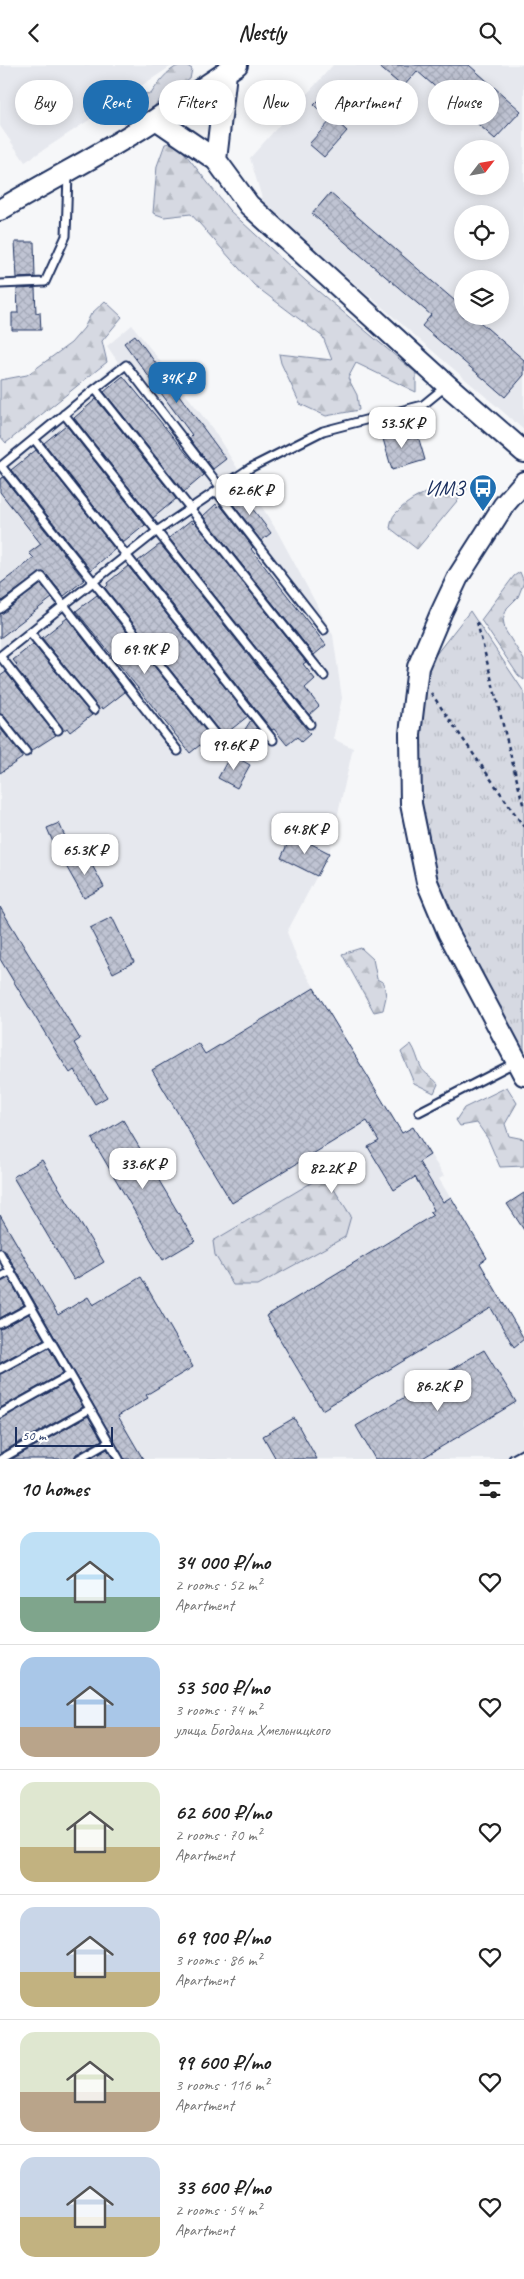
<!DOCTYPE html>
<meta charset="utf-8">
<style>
body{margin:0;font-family:Caveat,sans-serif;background:#f6f6f6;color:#222;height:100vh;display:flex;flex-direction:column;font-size:19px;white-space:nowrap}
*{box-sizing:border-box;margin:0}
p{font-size:16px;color:#767676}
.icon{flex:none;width:28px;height:28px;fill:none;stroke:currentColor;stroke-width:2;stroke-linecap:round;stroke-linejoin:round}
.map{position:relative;height:1394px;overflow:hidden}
.details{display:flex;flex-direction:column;background:#fff;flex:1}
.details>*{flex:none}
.hud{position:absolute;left:15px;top:15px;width:495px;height:45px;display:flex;gap:10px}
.needle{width:32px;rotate:59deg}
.tools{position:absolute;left:454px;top:75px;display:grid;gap:10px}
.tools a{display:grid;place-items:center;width:55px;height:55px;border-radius:50%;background:#fff;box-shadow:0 2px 12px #0003;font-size:25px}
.scale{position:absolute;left:15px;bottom:12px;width:98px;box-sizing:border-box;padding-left:5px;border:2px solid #1b2f5e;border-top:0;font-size:14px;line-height:18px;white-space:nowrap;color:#1b2f5e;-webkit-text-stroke:4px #fff;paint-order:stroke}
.price{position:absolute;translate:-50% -42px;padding:0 11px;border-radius:10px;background:#fff;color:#222;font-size:16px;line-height:32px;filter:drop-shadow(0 1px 2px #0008)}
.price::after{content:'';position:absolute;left:50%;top:30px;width:15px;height:11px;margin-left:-8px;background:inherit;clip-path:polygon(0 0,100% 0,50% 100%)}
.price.active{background:#1f6fb2;color:#fff}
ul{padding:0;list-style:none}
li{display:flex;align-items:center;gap:15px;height:125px;padding:0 20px}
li+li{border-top:1px solid #e0e0e0}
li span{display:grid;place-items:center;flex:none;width:140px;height:100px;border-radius:15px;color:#555}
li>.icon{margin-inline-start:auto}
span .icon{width:60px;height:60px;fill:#fffc;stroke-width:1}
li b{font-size:21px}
h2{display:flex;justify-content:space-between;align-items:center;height:60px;padding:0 20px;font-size:21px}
.pill{padding:0 18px;border-radius:22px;background:#fff;box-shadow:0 2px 12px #0003;font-size:18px;line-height:45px}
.pill.active{background:#1f6fb2;color:#fff}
header{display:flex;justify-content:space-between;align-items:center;height:65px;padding:0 20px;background:#fff;font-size:22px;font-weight:700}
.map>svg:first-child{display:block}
.built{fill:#e6e8ee;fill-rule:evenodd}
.grass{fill:#d6d9e2;stroke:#7884a0}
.forest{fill:url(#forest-firs);stroke:#7884a0}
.park{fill:url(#park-tufts);stroke:#7884a0}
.building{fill:url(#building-cross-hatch);stroke:#1b2f5e}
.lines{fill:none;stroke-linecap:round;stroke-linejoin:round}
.lane-casing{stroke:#1b2f5e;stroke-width:11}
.secondary-casing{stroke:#1b2f5e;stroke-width:24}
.path{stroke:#1b2f5e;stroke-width:2.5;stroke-dasharray:4 4;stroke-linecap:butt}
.lane{stroke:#fff;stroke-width:7}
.secondary{stroke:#fff;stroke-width:20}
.labels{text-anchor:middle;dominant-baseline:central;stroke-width:4;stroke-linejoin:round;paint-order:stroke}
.poi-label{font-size:21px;fill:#1b2f5e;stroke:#fff;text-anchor:end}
</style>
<header><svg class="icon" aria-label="back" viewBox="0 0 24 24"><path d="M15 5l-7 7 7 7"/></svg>Nestly<svg class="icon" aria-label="search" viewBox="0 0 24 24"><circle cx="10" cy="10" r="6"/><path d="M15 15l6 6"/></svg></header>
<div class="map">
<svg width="524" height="1394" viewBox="0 0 524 1394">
<defs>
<pattern id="forest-firs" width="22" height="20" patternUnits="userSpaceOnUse" patternTransform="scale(1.25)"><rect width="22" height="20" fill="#d6d9e2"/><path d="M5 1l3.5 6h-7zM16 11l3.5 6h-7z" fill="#b7bbc4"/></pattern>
<pattern id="park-tufts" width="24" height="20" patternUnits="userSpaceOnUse" patternTransform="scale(1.25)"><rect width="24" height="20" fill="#d6d9e2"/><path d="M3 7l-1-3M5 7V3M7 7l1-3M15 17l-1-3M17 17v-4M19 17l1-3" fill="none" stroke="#b7bbc4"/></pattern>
<pattern id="building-cross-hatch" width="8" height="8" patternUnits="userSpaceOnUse" patternTransform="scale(1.25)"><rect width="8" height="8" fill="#c0c4d3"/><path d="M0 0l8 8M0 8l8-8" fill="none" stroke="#a4a9b8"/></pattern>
</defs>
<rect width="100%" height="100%" fill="#f6f7f9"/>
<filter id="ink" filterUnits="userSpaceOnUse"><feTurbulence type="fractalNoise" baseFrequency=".02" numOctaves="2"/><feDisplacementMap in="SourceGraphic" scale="10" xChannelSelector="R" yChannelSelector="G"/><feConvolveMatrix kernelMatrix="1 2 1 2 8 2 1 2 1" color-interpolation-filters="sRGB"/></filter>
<g filter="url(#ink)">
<path class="built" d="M0 0H173L25 97 0 61Z
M333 0H524V365L264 140 250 93ZM462 84H500V121H462ZM462 149H500V186H462ZM462 214H500V251H462Z
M132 260 212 363 277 466 333 570 342 633 333 674 353 683 329 788 287 867 297 894 402 1068 413 1062 444 1111 439 1114 487 1193 480 1198 524 1273V1394H0V395L118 297 107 281Z"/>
<path class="grass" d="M188 48a9 9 0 1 1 18 0a9 9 0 1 1-18 0Z"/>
<path class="forest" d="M180 0H186L192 4 190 14C175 24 155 32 151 50L144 55 137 54 132 46V34L139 28 151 29C158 18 167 5 180 0Z
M176 77 229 145 306 216 416 308V327L356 298 348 313 357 330 359 345 326 351 300 339 281 298 279 289 332 295 323 272 254 220 191 149 164 152 153 148 157 101 165 79Z
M105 236 122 252 102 276 107 297 6 378 0 371V315L27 310 71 278 84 263 91 249Z
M463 418 467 424 417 484 390 463C391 458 392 452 395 449 411 431 440 420 463 418Z
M520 507 524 517 518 532 507 543 503 554 505 565 524 595V615L518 610 481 555 514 511Z
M361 883 373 894 377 914 384 918 386 932 383 945 374 947 342 889Z
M411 979C416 986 417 994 421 1002 424 1009 433 1012 438 1019L434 1028 414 1018 401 987Z
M507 1022 517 1038 505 1059 509 1071 524 1074V1101L500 1102 488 1074 477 1058 460 1061 456 1055 464 1043Z
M321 1112 330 1118 351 1151 345 1172 258 1220H233L215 1190 213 1176Z"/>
<path class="park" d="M470 546 524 627V995L453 860 423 768 415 709 422 607Z"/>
<path class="building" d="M377 0H469L521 46 495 74 417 6 403 22Z
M336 18 351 33 330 55 314 40Z
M333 53 347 66 324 92 309 79Z
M330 128 462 242V251H473L524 295V310L505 332 422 261 431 250 312 149Z
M15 177H34L35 212 17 213Z
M35 223 36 248 40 247 41 265H12V248H18L17 224Z
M135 270 226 394 213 404 189 373 192 370 124 278Z
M123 311 204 410 184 427 104 327Z
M96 334 176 434 153 453 74 353Z
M66 360 145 460 123 478 44 378Z
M397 362 401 376 418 371 425 395 392 405 381 367Z
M36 385 115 484 91 505 11 405Z
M3 412 82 512 84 515 64 531 46 509 42 507 0 537V519L34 493 29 488 41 479 0 427V414Z
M239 426 271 468 261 476 229 434Z
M216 439 218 442 220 440 253 482 251 484 326 580 314 590 203 451Z
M191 455 193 459 195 457 306 597 303 599 315 614 305 623 319 641 309 650 169 473Z
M159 480H161L301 657 310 669 301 677 297 672 287 680 274 664 272 665 138 496Z
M128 501 248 651 223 671 105 523 108 520 107 518Z
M41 519 52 533 0 573V549Z
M97 530 215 677 204 686 200 680 190 688 76 546Z
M67 553 125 627 103 644 102 642 99 644 42 573Z
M33 579 92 650 70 667 67 663 63 666 15 602 17 600 13 595Z
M6 607 56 670 31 686 4 651 0 649V611Z
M251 655 263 672 254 678 244 666Z
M0 663 22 691V693L0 708Z
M231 689 250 700 237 723 218 713Z
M59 758 67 776 55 782 47 763Z
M292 769 329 788 317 811 281 793Z
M86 789 104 822 84 833 66 801Z
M0 842 80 974 74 978 107 1032 95 1039 74 1005 70 1008 57 988 0 894Z
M112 852 134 897 113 908 90 863Z
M314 923 402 1068 413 1062 430 1090 419 1097 443 1137 451 1132 487 1193 480 1198 524 1274 514 1282 491 1243 322 1345 266 1251 433 1150 430 1147 434 1145 415 1112 394 1125 368 1082 379 1076 367 1056 232 1138 152 1005 198 978 205 989Z
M123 1055 195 1176 163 1195 92 1074Z
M42 1095 104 1197 74 1215 13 1112Z
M524 1128V1165L507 1139Z
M0 1150 58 1250 88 1232 93 1240 141 1212 193 1302 146 1330 148 1333 118 1351 143 1394H124L15 1203 5 1185 0 1183Z
M9 1213 24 1240 0 1253V1217Z
M29 1249 44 1274 0 1298V1264Z
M49 1283 63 1308 0 1343V1309Z
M484 1285 516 1337 421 1394H375L356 1361Z
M68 1317 83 1342 0 1388V1354Z
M88 1351 102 1375 76 1389 74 1394H12Z
M294 1353 317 1394H276L263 1371Z
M107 1384 113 1394H90Z"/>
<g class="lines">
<g class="lane-casing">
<path id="lane" d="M0 219 45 217 66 171 68 109
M95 324 1 401 218 673
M64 349 310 659
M34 374 273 675
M221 423 126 300 95 324 324 611
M216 426 324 565
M0 544 42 512 178 686
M30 567 94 645
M0 591 157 466 250 403 323 366 423 340 445 322
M0 591 58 665
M0 654 26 687
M419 1047 514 998
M0 1188 119 1394
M0 1212 11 1206
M0 1259 31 1242
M0 1304 51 1276
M0 1349 70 1310
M1 1394 90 1344
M79 1394 109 1377
M513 1394 524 1388"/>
</g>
<g class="secondary-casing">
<path id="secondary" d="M226 8 216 95 156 54 237 0
M216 95 249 140 447 320 524 387
M0 145C52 114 106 87 156 54
M524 417 504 440 458 512 441 548 418 602 410 669 411 739 427 817 448 867 524 1010"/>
</g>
<path class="path" d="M477 557 524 743
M431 628 524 762"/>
<use href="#lane" class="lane"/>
<use href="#secondary" class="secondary"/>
</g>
</g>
<defs>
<g id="bus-pin" transform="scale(1.4375)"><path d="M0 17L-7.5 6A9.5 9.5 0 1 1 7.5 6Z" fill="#1f6fb2" stroke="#fff"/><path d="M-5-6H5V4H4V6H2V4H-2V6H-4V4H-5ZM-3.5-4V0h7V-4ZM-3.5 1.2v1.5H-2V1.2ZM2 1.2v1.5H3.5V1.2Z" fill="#fff"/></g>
</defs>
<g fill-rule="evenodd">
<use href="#bus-pin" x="483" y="423"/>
</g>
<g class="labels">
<g class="poi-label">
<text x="464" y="423">ИМЗ</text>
</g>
</g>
</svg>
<div class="tools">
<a><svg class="needle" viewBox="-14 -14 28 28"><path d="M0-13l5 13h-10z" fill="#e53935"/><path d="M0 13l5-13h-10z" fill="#767676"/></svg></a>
<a><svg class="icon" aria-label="locate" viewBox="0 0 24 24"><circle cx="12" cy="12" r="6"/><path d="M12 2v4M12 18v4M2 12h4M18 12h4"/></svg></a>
<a><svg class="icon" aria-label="layers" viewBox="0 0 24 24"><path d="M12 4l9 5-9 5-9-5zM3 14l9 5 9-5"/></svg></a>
</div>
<div class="scale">50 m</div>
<b class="price active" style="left:177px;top:339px">34K ₽</b>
<b class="price" style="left:402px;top:384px">53.5K ₽</b>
<b class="price" style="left:250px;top:451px">62.6K ₽</b>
<b class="price" style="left:145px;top:610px">69.9K ₽</b>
<b class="price" style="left:234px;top:706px">99.6K ₽</b>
<b class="price" style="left:305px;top:790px">64.8K ₽</b>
<b class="price" style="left:85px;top:811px">65.3K ₽</b>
<b class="price" style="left:143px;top:1125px">33.6K ₽</b>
<b class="price" style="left:332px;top:1129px">82.2K ₽</b>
<b class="price" style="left:438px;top:1347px">86.2K ₽</b>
<div class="hud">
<a class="pill">Buy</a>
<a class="pill active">Rent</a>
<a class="pill">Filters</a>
<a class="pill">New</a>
<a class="pill">Apartment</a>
<a class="pill">House</a>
</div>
</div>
<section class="details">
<h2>10 homes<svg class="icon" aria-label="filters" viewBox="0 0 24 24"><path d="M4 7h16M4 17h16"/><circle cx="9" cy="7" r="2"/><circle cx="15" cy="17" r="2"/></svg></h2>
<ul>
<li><span style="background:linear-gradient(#bfe0f5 65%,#7fa58c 0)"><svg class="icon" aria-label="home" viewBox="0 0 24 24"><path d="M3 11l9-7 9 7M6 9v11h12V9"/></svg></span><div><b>34 000 ₽/mo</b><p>2 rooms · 52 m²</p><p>Apartment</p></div><svg class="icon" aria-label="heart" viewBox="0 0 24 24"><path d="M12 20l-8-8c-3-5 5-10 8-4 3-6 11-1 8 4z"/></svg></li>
<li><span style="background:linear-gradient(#a9c7e8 70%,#b9a48a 0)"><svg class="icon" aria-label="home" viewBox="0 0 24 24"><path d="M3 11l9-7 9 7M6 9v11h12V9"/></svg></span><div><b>53 500 ₽/mo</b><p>3 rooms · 74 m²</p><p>улица Богдана Хмельницкого</p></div><svg class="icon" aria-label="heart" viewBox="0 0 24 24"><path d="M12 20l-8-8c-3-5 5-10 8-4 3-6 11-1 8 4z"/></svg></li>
<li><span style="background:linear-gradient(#dfe7d0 65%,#c2b280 0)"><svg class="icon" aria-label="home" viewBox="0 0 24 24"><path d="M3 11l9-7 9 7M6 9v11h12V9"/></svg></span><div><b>62 600 ₽/mo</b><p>2 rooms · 70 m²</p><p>Apartment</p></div><svg class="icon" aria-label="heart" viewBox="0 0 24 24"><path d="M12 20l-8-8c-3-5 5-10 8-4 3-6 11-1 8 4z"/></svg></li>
<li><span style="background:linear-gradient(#c9d6e8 65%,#c2b280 0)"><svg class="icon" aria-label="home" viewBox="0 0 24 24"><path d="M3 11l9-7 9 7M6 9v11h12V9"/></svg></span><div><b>69 900 ₽/mo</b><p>3 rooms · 86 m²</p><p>Apartment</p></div><svg class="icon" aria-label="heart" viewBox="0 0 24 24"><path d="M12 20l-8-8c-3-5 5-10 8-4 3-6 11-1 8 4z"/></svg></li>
<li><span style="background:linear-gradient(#dfe7d0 60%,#b9a48a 0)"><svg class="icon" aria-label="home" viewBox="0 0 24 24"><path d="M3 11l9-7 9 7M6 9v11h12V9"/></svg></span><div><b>99 600 ₽/mo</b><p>3 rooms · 116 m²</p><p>Apartment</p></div><svg class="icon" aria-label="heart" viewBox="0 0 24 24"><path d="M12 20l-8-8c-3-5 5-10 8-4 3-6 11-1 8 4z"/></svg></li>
<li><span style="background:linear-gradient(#c9d6e8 60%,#c2b280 0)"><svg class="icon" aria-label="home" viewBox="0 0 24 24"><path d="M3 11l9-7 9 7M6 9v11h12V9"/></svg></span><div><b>33 600 ₽/mo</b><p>2 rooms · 54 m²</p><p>Apartment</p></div><svg class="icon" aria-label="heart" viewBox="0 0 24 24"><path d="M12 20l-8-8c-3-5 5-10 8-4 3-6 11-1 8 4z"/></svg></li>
</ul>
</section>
